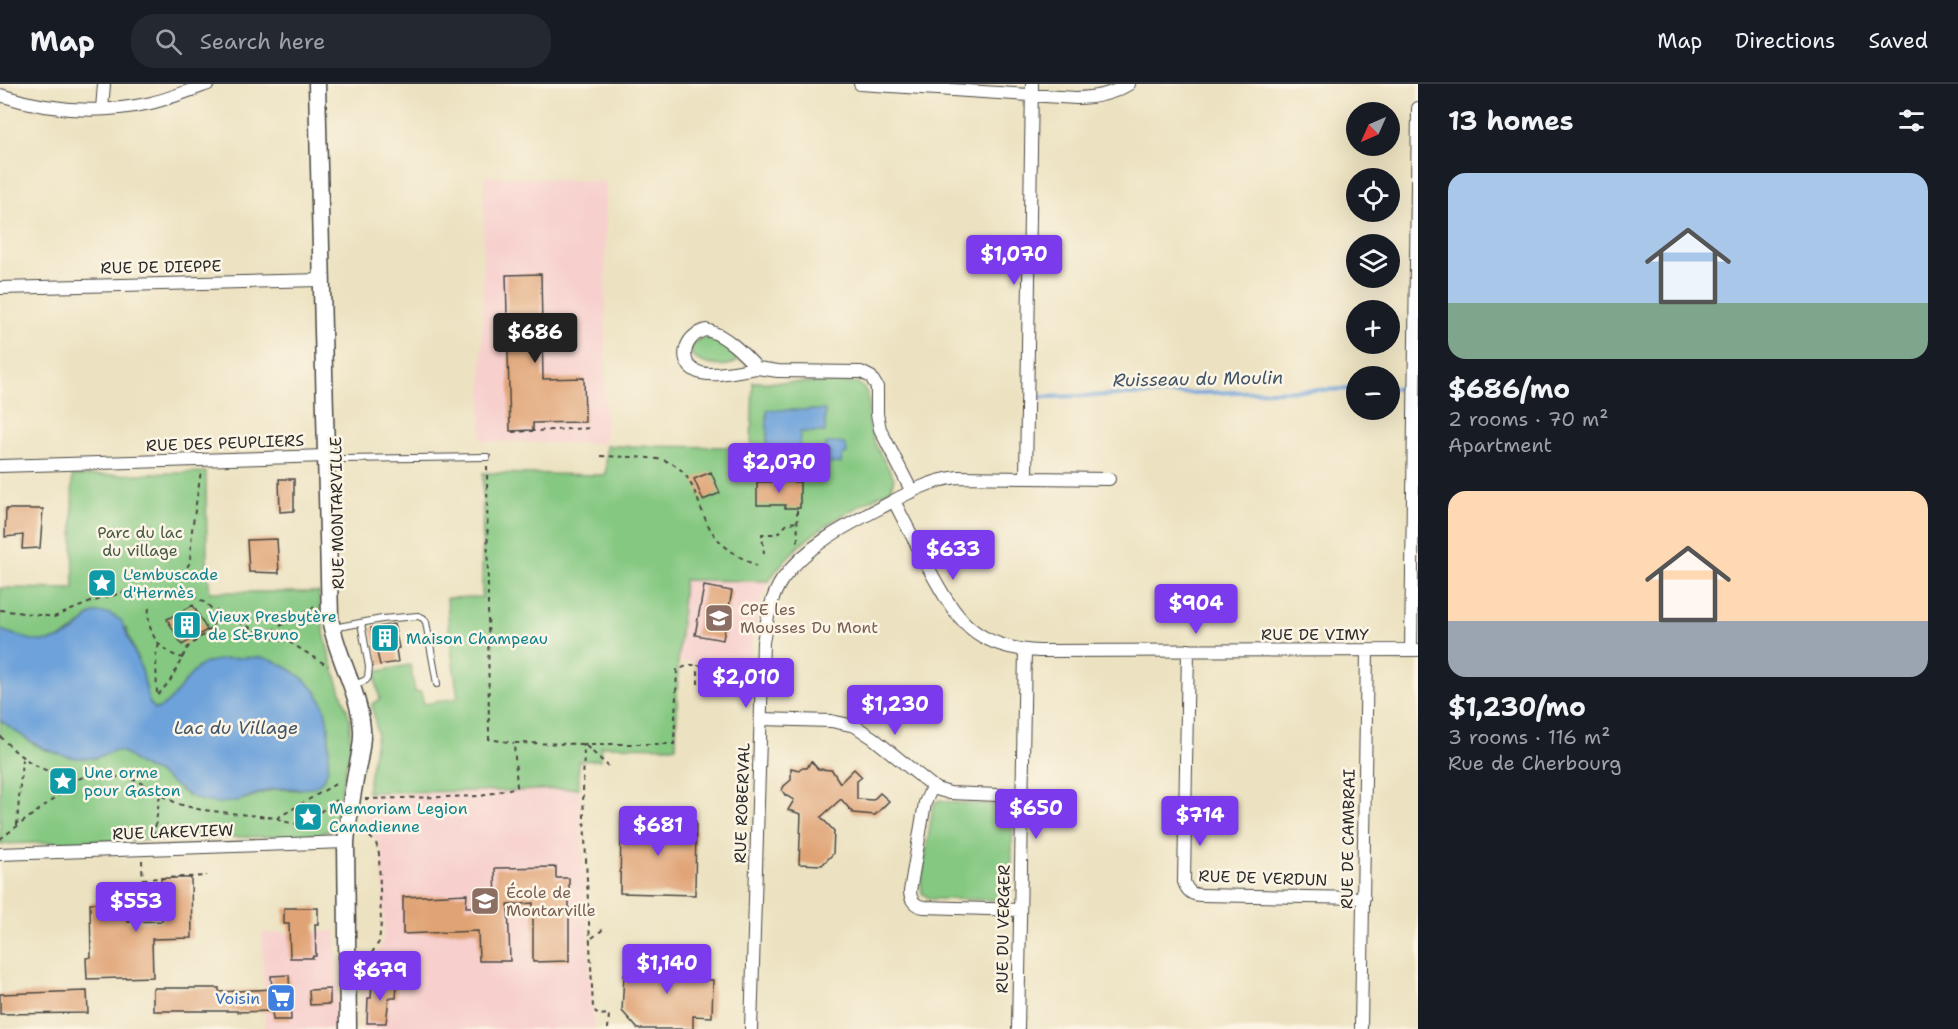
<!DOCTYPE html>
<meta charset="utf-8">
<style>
body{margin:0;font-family:"Shantell Sans",sans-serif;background:#242831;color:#f1f3f6;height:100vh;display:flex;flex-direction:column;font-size:22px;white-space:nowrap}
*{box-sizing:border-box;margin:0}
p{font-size:20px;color:#9ea1a6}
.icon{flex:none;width:33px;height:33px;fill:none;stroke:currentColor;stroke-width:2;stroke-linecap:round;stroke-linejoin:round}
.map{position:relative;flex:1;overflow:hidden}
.side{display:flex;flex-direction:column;background:#171b24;width:540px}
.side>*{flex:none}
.needle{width:39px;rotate:225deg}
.fabs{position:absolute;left:1346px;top:18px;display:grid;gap:12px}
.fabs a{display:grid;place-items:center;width:54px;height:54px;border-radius:50%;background:#171b24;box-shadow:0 6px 24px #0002;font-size:30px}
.price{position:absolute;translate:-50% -51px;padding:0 14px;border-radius:6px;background:#7c3aed;color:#fff;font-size:20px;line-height:39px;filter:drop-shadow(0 2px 3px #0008)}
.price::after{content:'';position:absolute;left:50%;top:36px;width:18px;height:14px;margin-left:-9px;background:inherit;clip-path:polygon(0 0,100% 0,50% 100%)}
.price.current{background:#222;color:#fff}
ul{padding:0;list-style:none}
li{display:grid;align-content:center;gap:12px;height:318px;padding:0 30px}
li span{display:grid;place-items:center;height:186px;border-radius:18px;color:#555}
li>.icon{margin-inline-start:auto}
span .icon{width:108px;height:108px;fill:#fffc;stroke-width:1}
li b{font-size:26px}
h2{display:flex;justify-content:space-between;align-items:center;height:72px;padding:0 30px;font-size:26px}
header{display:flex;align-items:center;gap:36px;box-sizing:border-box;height:84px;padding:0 30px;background:#171b24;border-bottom:2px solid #363941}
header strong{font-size:28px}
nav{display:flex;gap:33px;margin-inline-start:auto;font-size:21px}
.search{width:420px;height:54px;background:#242831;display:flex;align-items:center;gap:15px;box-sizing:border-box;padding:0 21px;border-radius:24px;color:#9ea1a6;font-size:22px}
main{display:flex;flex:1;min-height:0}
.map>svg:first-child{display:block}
.built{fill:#f7d0ce}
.green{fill:#84c881;stroke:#587a56;stroke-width:1.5}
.water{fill:#6da2da;stroke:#4c6682;stroke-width:1.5}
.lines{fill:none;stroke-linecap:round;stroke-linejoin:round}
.stream{stroke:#6da2da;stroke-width:4}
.building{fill:#e0a375}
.service-casing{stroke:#484642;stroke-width:8}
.minor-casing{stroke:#484642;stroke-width:14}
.tertiary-casing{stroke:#484642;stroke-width:19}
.path{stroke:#484642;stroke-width:2;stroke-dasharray:4.5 4.5;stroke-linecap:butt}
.service{stroke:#fff;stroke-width:6}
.minor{stroke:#fff;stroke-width:12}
.tertiary{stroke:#fff;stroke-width:16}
.labels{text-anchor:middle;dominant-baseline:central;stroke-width:5;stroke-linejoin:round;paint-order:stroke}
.street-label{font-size:16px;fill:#2b2b2b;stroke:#fcf5e5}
.park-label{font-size:16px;fill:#465a45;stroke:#fcf5e5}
.culture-label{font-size:16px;fill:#0d838f;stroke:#fcf5e5;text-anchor:start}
.education-label{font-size:16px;fill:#785e54;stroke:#fcf5e5;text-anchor:start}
.shop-label{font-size:16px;fill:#366cbe;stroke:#fcf5e5;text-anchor:end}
.water-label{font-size:18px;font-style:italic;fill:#425568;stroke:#fcf5e5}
</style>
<header>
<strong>Map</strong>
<div class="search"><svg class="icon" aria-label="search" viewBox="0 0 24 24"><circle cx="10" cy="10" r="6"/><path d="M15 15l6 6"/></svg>Search here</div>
<nav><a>Map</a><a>Directions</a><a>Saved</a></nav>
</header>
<main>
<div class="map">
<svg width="1418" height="945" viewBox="0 0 1418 945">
<rect width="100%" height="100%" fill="#fcf5e5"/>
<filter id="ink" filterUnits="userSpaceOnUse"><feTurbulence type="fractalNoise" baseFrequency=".0167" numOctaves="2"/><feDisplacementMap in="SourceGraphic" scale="12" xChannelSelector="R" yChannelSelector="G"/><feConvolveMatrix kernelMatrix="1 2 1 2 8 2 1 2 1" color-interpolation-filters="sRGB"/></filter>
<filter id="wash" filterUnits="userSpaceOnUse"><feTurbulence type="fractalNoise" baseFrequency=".008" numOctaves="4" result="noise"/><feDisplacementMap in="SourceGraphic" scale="24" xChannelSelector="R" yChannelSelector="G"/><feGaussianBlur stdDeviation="1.35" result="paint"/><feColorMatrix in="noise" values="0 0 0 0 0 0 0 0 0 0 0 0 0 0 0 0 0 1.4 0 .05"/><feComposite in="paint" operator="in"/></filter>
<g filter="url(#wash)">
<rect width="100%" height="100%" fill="#ece2c1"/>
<path class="built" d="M484 92 606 98 605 360 481 357Z
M684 495 769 497 758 527 752 558 751 579 678 578Z
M579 704 594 945H362V890L379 865 384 852 382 767 376 755 362 740 366 711Z
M337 847V945H265L262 849Z"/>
<path class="green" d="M702 254C713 253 730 265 736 273V278C718 289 669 273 702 254Z
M753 298 858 299C874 311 867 320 869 337 870 357 885 377 894 394L891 405C845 429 798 452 769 497L684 496 678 578 676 663 601 662 600 676 578 677 579 704 517 707 367 708 377 649 372 620 380 615 374 588 410 581 415 608H421L424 620 458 614 449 550 447 514 482 513 483 389 606 391V362L751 363Z
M206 388 207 482 210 508H319C321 555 336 592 350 635V663L334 744 332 747 322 748V751L0 760V636L32 659 45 666 61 670 74 673 96 674 112 667H120L128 671 143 683 154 687 172 699 188 712 235 718 275 705 299 706 328 684 329 642 245 575C230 576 211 574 199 583 186 593 170 624 155 625L149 618 142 587 126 544 89 532C75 548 54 562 31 557 20 555 11 549 0 546V504L74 505 72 392Z
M941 716 957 719 1004 721 1010 724 1013 731 1011 808 1007 816 930 815 922 809 921 799 933 722 937 717Z"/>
<path class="water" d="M767 326H825V348H800V376H767Z
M828 359H842L846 362 847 369 842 371 841 379 822 380 819 377 820 371 829 369 825 362Z
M94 529H108L121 536 142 587 149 618 155 625C171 624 186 591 200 582 212 574 252 572 267 575 275 576 284 582 291 586 326 608 329 629 329 667 328 676 329 690 322 697 310 710 290 702 274 705 249 710 238 722 209 718 186 716 173 697 154 687 148 685 143 683 138 680 131 675 127 668 119 667 110 665 103 673 94 674 59 678 26 656 0 636V546C28 554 44 566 73 548 81 543 85 534 94 529Z"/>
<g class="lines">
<path class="stream" d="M1389 305 1402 304
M1041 313 1356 305"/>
</g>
<g id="blocks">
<path class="building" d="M541 190 543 295 584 294 585 338 533 339V346L510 347 506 191Z
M711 388 720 409 703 416 694 395Z
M279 395H294V427L280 428Z
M757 398H800V424H785V421H757Z
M6 425H43L40 464 22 465 23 451 5 453Z
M277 455 279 489 249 488 247 456Z
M704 502 732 507 723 556 695 551Z
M193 521 207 546 182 561 167 535Z
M394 540 399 564 396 565 398 578 380 581 371 544Z
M811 677 818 685 832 686 840 699 854 685 862 693 857 697V715L873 716 880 709 889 717 875 731 853 729 841 715 821 733 834 747 833 770 822 781 799 780 801 730 788 726 794 716 785 711 782 706 784 702 791 696V684L799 686 801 684H807Z
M621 736 696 737 695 811 620 809Z
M556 783V794H569V877L533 878V819L508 821 510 877H479L478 847 403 850V813L467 810 466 823 496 822 495 784Z
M161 794H191L192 854 152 855 153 893 87 895 86 874 91 873 90 819 127 818 128 838 162 837Z
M284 824H318V840H315L316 872H313V874H290L289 840H284Z
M642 874 697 877 696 895 713 896 712 933 693 932V945H638L622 927 624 891 641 892Z
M289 891 291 936H273L272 927 237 928V927H153V904H219V908L272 905 271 892Z
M372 899 397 901 396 914H389L386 939H367L368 914H371Z
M330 905V920L310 921 309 906Z
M87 907 88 929 0 930V910Z"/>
</g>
</g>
<g filter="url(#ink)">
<use href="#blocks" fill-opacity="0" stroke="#484642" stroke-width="1.5"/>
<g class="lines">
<g class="service-casing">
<path id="service" d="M326 372 342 375 487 373
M333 544 382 535 418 532 423 534 426 538 437 600
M354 601 366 596 368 593 369 583 361 539"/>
</g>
<g class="minor-casing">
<path id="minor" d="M860 0 1076 14C1095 14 1112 10 1129 0
M0 11C49 27 101 30 151 19 171 14 189 7 208 0
M102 25 104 0
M0 204 322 196
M706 246C725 250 744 270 757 284 742 286 716 293 701 289 676 282 683 251 706 246Z
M757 284 778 287 861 288 871 293 877 303V330L880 345 912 408
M0 382 326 372
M1026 393 1032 0
M894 417C905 439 917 461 928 483 956 535 974 564 1039 567L1418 566
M1188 566 1184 798C1187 807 1192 811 1201 811L1364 814
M1411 566 1418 24
M761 635 831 637 855 642 873 654 936 705 950 709 1022 712
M932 703 925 719 910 807C910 816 915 822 924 823L1020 826
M0 770 346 758
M751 945 763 558C767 537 770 514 782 496 806 462 845 442 882 423 906 410 930 396 958 393L1109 395
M1018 945 1025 566
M1361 945 1367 566"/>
</g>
<g class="tertiary-casing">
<path id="tertiary" d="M317 0 330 534C336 572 359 606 362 645 363 660 359 675 356 690 352 713 348 735 346 758L348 945"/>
</g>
<path class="path" d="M512 348 592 344
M601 372C621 373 647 372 666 377 696 386 697 427 713 449 724 465 740 473 756 482
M487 382 489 655 514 659
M797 426 798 459
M764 470 762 450H778L788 439 797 438
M183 491 190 478 192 446 201 387
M184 509C195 513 203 516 211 524L269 553 291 559 328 582
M149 524C146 548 159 568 183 574
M0 526 54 533 91 518 131 506
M264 551 314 523
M159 560 156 571 157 612 170 597 188 563 212 544 215 534 211 524
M698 600V581
M0 652C23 678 45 689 78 695
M365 715 481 712 517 703 514 659 584 660 608 682
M277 734C290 742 306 738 315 747
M296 740 303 729 317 730
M17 741 22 675
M309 742 317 730 337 716
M154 752 160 710
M0 755 71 702 78 695 86 692 100 691 131 695 150 702 160 710 178 720 202 726 277 734 339 698
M142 776 144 838
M143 795 207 792
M592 854 606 843
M362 884 379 858 381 839 379 770 376 759 362 745
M608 945 609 930 598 931 593 924 583 711 584 660H674L677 586 689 581 750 582"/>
<use href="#service" class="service"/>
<use href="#minor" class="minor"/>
<use href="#tertiary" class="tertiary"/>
</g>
</g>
<defs>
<g id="sight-square" transform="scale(1.5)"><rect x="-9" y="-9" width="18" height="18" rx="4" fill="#0f9aa8" stroke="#fcf5e5"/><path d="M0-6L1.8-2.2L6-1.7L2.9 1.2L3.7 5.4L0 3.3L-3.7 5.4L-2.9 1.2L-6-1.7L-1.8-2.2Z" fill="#fff"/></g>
<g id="school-square" transform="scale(1.5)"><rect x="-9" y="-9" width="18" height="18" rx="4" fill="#8d6e63" stroke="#fcf5e5"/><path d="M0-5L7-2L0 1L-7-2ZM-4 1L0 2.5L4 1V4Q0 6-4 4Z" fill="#fff"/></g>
<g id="building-square" transform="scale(1.5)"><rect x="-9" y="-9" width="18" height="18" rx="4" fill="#0f9aa8" stroke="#fcf5e5"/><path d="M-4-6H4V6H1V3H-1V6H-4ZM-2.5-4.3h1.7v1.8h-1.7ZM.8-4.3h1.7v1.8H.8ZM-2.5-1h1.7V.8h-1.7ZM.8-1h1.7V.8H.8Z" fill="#fff"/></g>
<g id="supermarket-square" transform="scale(1.5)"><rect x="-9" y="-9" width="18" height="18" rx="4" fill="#3f7fe0" stroke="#fcf5e5"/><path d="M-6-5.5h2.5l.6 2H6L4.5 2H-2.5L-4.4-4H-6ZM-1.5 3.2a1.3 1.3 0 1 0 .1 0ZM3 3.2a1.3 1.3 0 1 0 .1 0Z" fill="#fff"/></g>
</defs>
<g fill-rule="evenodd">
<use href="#sight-square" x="102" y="499"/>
<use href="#school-square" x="719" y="534"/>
<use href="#building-square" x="187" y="541"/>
<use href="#building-square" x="385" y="554"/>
<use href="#sight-square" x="63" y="697"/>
<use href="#sight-square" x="308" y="733"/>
<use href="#school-square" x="485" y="817"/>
<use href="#supermarket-square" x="281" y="914"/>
</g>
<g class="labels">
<g class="street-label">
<text transform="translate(161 183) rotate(-1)">RUE DE DIEPPE</text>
<text transform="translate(225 359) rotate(-2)">RUE DES PEUPLIERS</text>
<text transform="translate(337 429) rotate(-91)">RUE MONTARVILLE</text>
<text x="1315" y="550">RUE DE VIMY</text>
<text transform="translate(742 719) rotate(-88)">RUE ROBERVAL</text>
<text transform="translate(173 748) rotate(-2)">RUE LAKEVIEW</text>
<text transform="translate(1348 755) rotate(-89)">RUE DE CAMBRAI</text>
<text transform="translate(1263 794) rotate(2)">RUE DE VERDUN</text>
<text transform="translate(1003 845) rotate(-89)">RUE DU VERGER</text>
</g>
<g class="park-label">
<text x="140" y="448">Parc du lac<tspan x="140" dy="18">du village</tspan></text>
</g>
<g class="culture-label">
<text x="123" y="490">L'embuscade<tspan x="123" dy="18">d'Hermès</tspan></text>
<text x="208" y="532">Vieux Presbytère<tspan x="208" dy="18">de St-Bruno</tspan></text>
<text x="406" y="554">Maison Champeau</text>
<text x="84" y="688">Une orme<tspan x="84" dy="18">pour Gaston</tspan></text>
<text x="329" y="724">Memoriam Legion<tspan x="329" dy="18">Canadienne</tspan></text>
</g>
<g class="education-label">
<text x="740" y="525">CPE les<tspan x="740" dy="18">Mousses Du Mont</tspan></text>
<text x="506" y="808">École de<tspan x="506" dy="18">Montarville</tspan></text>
</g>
<g class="shop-label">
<text x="260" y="914">Voisin</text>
</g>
<g class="water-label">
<text transform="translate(1198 295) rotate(-1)">Ruisseau du Moulin</text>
<text x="236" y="644">Lac du Village</text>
</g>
</g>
</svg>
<div class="fabs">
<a><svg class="needle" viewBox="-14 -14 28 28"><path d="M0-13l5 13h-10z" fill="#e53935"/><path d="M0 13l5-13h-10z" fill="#9ea1a6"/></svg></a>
<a><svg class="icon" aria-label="locate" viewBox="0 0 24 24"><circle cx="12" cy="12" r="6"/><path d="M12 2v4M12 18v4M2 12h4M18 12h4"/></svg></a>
<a><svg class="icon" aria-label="layers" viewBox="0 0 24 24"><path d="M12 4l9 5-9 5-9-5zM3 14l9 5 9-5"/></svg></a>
<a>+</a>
<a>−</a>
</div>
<b class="price" style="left:1014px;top:202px">$1,070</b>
<b class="price current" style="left:535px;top:280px">$686</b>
<b class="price" style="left:779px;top:410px">$2,070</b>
<b class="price" style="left:953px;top:497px">$633</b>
<b class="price" style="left:1196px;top:551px">$904</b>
<b class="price" style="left:746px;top:625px">$2,010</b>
<b class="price" style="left:895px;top:652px">$1,230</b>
<b class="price" style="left:1036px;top:756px">$650</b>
<b class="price" style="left:1200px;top:763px">$714</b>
<b class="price" style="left:658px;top:773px">$681</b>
<b class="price" style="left:136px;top:849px">$553</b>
<b class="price" style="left:667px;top:911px">$1,140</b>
<b class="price" style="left:380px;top:918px">$679</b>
</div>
<section class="side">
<h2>13 homes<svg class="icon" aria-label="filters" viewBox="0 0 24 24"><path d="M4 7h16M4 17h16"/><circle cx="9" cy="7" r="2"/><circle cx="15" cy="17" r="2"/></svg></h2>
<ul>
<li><span style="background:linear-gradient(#a9c7e8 70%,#7fa58c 0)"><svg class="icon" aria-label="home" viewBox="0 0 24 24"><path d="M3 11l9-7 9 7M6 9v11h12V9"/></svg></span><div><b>$686/mo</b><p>2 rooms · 70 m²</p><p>Apartment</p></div></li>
<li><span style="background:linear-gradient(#ffd9b3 70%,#9aa5b1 0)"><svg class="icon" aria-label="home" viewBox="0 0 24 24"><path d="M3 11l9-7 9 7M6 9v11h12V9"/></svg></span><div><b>$1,230/mo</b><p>3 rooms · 116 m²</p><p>Rue de Cherbourg</p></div></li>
</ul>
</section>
</main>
